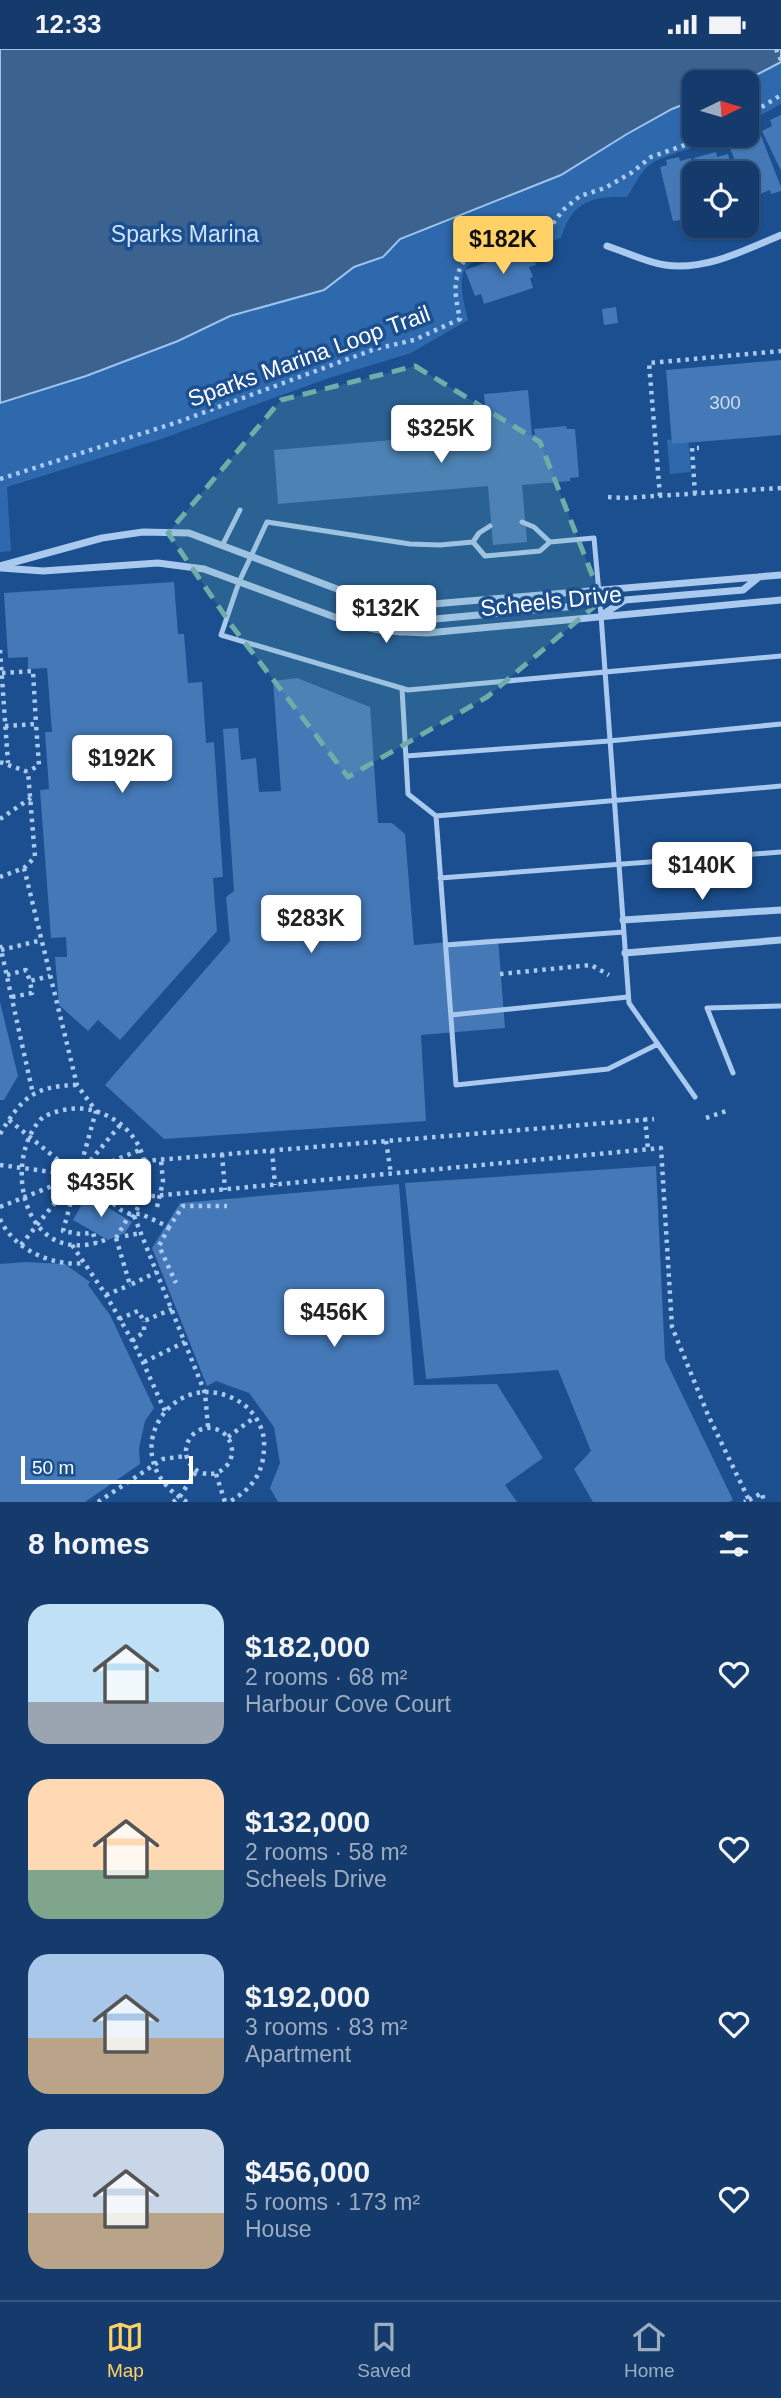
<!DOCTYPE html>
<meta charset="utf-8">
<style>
body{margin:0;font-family:Helvetica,sans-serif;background:#214673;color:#f1f3f6;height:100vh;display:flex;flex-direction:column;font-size:26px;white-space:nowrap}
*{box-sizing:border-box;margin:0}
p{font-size:23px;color:#9dadc1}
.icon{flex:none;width:38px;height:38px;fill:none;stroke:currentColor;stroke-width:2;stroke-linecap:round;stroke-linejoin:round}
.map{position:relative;height:1453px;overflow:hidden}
.drawer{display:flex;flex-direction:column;background:#143b6b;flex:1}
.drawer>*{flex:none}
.needle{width:46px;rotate:85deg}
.tools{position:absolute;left:682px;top:21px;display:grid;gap:14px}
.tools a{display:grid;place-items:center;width:77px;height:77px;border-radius:14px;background:#143b6b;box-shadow:0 2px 5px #0004,0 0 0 2px #33557e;font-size:35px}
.scale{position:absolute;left:21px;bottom:18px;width:172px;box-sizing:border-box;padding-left:7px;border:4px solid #fff;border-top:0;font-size:19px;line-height:24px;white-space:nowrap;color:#fff;-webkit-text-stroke:5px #1b4f8f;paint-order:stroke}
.price{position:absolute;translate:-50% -60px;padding:0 16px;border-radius:7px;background:#fff;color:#222;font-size:23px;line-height:46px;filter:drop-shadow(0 2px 4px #0008)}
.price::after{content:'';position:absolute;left:50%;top:42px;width:21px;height:16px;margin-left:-10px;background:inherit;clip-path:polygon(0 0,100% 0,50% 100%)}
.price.selected{background:#ffd166;color:#111}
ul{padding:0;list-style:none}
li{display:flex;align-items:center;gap:21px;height:175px;padding:0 28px}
li span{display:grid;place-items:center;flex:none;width:196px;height:140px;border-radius:21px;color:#555}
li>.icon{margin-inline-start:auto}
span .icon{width:84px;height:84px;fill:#fffc;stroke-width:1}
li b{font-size:30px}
h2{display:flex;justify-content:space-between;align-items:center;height:84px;padding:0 28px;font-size:30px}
.status{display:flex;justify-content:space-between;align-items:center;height:49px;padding:0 35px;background:#143b6b;direction:ltr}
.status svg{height:19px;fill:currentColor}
.tab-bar{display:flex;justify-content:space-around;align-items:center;height:98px;border-top:2px solid #33557e;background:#143b6b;font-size:19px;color:#9dadc1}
.tab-bar a{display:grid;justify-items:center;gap:4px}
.tab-bar .selected{color:#ffd166}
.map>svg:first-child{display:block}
.green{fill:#2e69ad}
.water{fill:#3c6290;stroke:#9cc4f0;stroke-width:2}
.building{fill:#4478b7}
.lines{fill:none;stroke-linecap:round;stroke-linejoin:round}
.path{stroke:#a9c9ee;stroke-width:4.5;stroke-dasharray:3.5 5;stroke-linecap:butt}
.lane{stroke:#a9c9ee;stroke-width:5}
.street{stroke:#a9c9ee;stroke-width:7}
.path-bridge{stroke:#a9c9ee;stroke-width:4.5;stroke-dasharray:3.5 5;stroke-linecap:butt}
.marked{fill:#6fada8;fill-opacity:0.2;stroke:#6fada8;stroke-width:5;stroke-dasharray:14 9;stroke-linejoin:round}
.labels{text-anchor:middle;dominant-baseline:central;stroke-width:7;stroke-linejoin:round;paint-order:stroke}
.number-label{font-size:19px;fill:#d0dded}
.park-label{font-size:23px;fill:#cfe3fa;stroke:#1b4f8f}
.street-label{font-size:23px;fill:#fff;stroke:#1b4f8f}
</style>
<div class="status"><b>12:33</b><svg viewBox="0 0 49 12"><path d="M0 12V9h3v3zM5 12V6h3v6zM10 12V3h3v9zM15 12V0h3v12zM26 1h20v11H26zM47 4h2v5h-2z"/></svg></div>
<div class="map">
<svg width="781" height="1453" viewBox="0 0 781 1453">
<rect width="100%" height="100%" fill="#1b4f8f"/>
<path class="green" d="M0 0H781V55L747 74V33H695V86H727C706 98 659 104 645 120 638 128 633 139 627 148 592 147 572 152 561 189L540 196 537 188C522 194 469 209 464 222 458 237 465 256 468 271L411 304 326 330 161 390 7 438 11 502 0 503Z
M688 389 691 423 670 425 667 391Z"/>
<path class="water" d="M0 0H781V13L743 33H695V51L672 60 627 85 561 126 400 190 383 208 354 218 324 241 230 267 178 292 86 327 0 354Z"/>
<path class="building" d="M781 66V122L762 82 772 77 770 71Z
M756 79 758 84H760L781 138V142L771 145 770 141 760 145 759 142 749 146 747 124H740L729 97 739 92 737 87 747 86V83Z
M716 103 717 108 728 105 733 124H699L694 109Z
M679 108 680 112 691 109 695 125V169L673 172 660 118 667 116 666 111Z
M531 198 536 216 529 218 533 228 530 229 533 239 484 255 481 245 475 247 465 221Z
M616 258 618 274 604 276 602 260Z
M781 311V386L672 395 666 321Z
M528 341 532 386H535L534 380 566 377 567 380H575L579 428 570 429V432L522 436 527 493 493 496 488 437 278 455 274 401 487 383 484 345Z
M174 533 178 585H184L188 634 202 633 206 694 214 693 223 828 213 829 217 882 120 991 98 971 88 982 59 956 55 908H67L66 888 51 889 40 741 49 740 45 683H52L47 619 28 620V608L8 609 4 544Z
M297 629 370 658 378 774H392L405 785 414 896 498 889 505 979 421 986 426 1072 164 1090 105 1036 230 892 226 848 234 842 223 680 238 679 241 711 256 709 259 743 281 742 273 632Z
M0 953 18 1027 4 1051H0Z
M656 1117 665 1310 733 1451 729 1453H593L574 1420 591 1402 558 1321 426 1330 405 1134Z
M399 1135 414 1336 497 1335 543 1409 505 1436 517 1453H278L270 1439 280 1414 274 1378 249 1344 216 1332 207 1337 152 1199 180 1154Z
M87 1146 132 1173 125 1184 108 1191 73 1171Z
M26 1213 65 1215 90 1233 88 1236 110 1266 154 1359 145 1372 139 1399 140 1415 85 1453H0V1215Z"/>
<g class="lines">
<path class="path" d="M776 0 781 11
M747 67 781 46
M0 430 178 373 375 300 414 291 460 270C455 246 451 229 467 208L549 180 563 161 580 147 605 139 631 124 651 108 713 86
M695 445 692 399H699
M660 447 649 314 781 302
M608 448 624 449 781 439
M0 601 8 714
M2 624 33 622 36 675
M5 677 36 675 39 716 28 723
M0 713 28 723 35 808 24 819 0 828
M0 770 31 749
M24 819 77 1036 96 1062 81 1116
M0 896 33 1045
M1 901 42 891
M500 925 591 916 609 926
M7 926 26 921 30 932
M12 948 32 944 30 932 50 927
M645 1069 648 1100
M706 1069 729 1061
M9 1071 69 1120
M0 1085C21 1050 33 1037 76 1036
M386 1092 391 1125
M272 1101 275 1136
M222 1105 225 1141
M144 1112 654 1070
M67 1127a11 11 0 1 1 22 0a11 11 0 1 1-22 0Z
M0 1116 67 1125
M104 1116 106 1131 145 1137
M85 1118 121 1075
M88 1122 140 1101
M87 1133 121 1161 130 1165
M75 1138 63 1182 80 1185 93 1184 96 1194
M143 1148 661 1099 672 1278 708 1366 749 1451 744 1453
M0 1158 67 1131
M157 1158 163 1133 161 1111
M134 1167 205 1344 208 1378
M0 1170C13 1200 53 1218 84 1214
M169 1178 159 1197 176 1234
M125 1187 141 1184
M116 1189 130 1236 157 1223
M105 1191C23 1222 0 1110 43 1068 59 1060 78 1057 95 1062 117 1068 137 1086 143 1108 149 1131 143 1150 132 1170
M21 1196 70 1135
M72 1196 106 1246 137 1300 165 1362
M106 1246 130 1236
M119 1270 138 1262 144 1272 172 1260
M132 1292 144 1283V1272
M144 1313 185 1293
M186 1402a23 23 0 1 1 46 0a23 23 0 1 1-46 0Z
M228 1388 255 1368
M216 1425 225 1453
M749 1451 762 1444 764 1453
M98 1453 163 1410 186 1407
M173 1453 179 1449 197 1421
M187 1453C108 1407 176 1309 243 1355 256 1365 265 1381 264 1397 264 1424 252 1440 229 1453"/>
<path class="lane" d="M522 473 534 478 550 493
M473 493 479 484 490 477
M222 497 240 461
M402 639 408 745 436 767 456 1036 608 1020 658 995
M406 707 609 692 781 675
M436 767 781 737
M440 829 781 803
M446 896 624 883
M451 966 628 948
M733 1024 707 959 781 957
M695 1048 629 954 601 566 594 489 550 493 540 502 485 507 473 493 440 496 410 495 267 473 239 533 221 586 408 641 781 607"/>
<path class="street" d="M607 197C626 203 645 213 665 216 705 222 745 201 781 186
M0 517 102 489 143 483 189 484 382 557H409L781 526
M1 519 43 522 158 514 204 520 359 577 385 582 427 584 781 551
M605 564 625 551 743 541 759 528
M400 583 413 572 577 557 596 542
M623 871 781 861
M625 904 781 891"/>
<path class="path-bridge" d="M116 1189 130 1165H141L169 1178 183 1157H227"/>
</g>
<path class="marked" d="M415 317 540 393 602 551 487 648 348 728 232 577 168 484 281 351Z"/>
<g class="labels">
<g class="number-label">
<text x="725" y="353">300</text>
</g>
<g class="park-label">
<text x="185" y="185">Sparks Marina</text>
</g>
<g class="street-label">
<text transform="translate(309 307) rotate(-20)">Sparks Marina Loop Trail</text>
<text transform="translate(551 552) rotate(-6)">Scheels Drive</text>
</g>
</g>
</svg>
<div class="tools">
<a><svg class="needle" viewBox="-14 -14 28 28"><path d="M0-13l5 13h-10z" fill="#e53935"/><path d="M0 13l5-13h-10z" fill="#9dadc1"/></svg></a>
<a><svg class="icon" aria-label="locate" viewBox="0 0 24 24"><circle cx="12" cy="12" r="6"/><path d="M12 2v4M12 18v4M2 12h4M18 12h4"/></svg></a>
</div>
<div class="scale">50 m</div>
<b class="price selected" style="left:503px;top:227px">$182K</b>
<b class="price" style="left:441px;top:416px">$325K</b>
<b class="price" style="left:386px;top:596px">$132K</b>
<b class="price" style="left:122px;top:746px">$192K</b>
<b class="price" style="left:702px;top:853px">$140K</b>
<b class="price" style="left:311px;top:906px">$283K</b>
<b class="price" style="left:101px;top:1170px">$435K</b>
<b class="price" style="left:334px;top:1300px">$456K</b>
</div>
<section class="drawer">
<h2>8 homes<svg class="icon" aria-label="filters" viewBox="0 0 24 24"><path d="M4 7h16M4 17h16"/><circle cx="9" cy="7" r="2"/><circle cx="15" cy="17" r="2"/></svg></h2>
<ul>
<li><span style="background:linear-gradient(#bfe0f5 70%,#9aa5b1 0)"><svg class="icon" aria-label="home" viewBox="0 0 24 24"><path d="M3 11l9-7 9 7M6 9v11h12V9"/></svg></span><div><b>$182,000</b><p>2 rooms · 68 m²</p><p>Harbour Cove Court</p></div><svg class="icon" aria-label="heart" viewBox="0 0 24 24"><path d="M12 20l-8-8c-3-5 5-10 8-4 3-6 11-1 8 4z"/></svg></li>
<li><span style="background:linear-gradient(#ffd9b3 65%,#7fa58c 0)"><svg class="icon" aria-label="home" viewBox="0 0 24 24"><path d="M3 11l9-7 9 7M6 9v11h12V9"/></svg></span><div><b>$132,000</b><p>2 rooms · 58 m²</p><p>Scheels Drive</p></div><svg class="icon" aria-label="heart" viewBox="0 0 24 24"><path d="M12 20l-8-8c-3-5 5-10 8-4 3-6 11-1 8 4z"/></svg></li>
<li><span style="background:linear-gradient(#a9c7e8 60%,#b9a48a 0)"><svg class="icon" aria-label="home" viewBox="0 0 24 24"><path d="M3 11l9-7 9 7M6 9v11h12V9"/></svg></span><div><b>$192,000</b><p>3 rooms · 83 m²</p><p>Apartment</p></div><svg class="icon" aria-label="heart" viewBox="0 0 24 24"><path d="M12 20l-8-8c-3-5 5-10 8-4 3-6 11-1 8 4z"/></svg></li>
<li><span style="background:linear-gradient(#c9d6e8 60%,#b9a48a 0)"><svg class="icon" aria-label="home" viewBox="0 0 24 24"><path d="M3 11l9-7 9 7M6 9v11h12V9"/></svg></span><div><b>$456,000</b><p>5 rooms · 173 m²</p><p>House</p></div><svg class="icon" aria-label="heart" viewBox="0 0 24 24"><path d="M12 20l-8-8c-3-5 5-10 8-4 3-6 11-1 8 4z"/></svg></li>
</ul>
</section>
<nav class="tab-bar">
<a class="selected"><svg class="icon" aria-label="map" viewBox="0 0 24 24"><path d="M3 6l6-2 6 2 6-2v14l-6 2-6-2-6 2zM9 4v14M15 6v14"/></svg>Map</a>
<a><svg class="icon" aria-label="saved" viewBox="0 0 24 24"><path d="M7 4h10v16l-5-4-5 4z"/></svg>Saved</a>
<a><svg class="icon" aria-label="home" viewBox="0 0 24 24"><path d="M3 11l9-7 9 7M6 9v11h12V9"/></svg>Home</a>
</nav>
